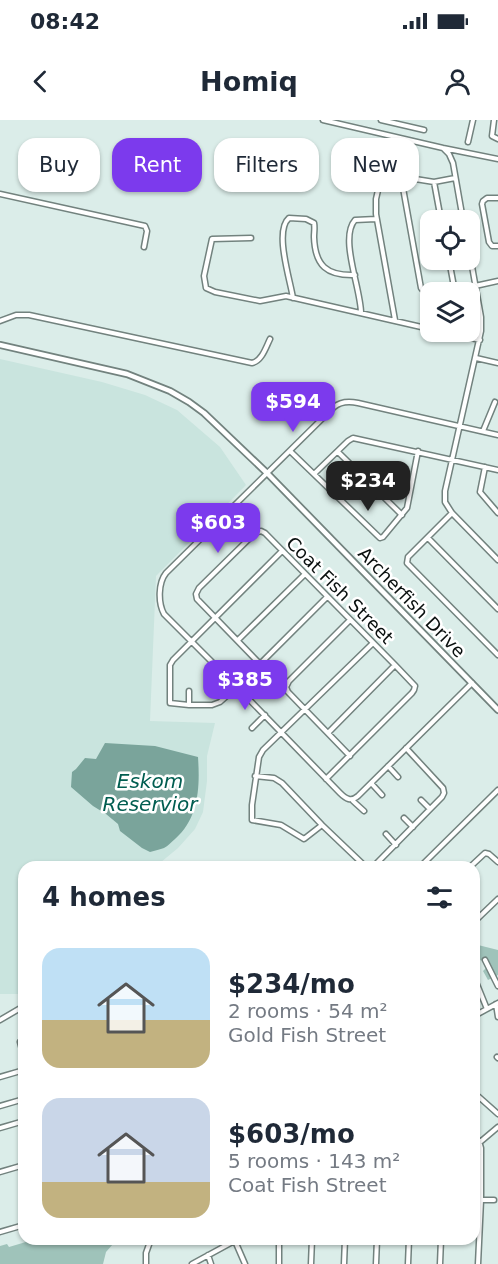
<!DOCTYPE html>
<meta charset="utf-8">
<style>
body{margin:0;font-family:"DejaVu Sans",sans-serif;background:#f2f2f3;color:#1f2937;height:100vh;display:flex;flex-direction:column;font-size:22px;white-space:nowrap}
*{box-sizing:border-box;margin:0}
p{font-size:20px;color:#747a83}
.icon{flex:none;width:33px;height:33px;fill:none;stroke:currentColor;stroke-width:2;stroke-linecap:round;stroke-linejoin:round}
.map{position:relative;flex:1;overflow:hidden}
.sheet{position:absolute;left:18px;top:741px;width:462px;height:384px;display:flex;flex-direction:column;background:#fff;border-radius:18px;box-shadow:0 2px 4px #0004}
.sheet>*{flex:none}
.top-card{position:absolute;left:18px;top:18px;width:462px;height:54px;display:flex;gap:12px}
.controls{position:absolute;left:420px;top:90px;display:grid;gap:12px}
.controls a{display:grid;place-items:center;width:60px;height:60px;border-radius:12px;background:#fff;box-shadow:0 2px 4px #0004;font-size:30px}
.price{position:absolute;translate:-50% -51px;padding:0 14px;border-radius:12px;background:#7c3aed;color:#fff;font-size:20px;line-height:39px;filter:drop-shadow(0 2px 3px #0008)}
.price::after{content:'';position:absolute;left:50%;top:36px;width:18px;height:14px;margin-left:-9px;background:inherit;clip-path:polygon(0 0,100% 0,50% 100%)}
.price.active{background:#222;color:#fff}
ul{padding:0;list-style:none}
li{display:flex;align-items:center;gap:18px;height:150px;padding:0 24px}
li span{display:grid;place-items:center;flex:none;width:168px;height:120px;border-radius:18px;color:#555}
li>.icon{margin-inline-start:auto}
span .icon{width:72px;height:72px;fill:#fffc;stroke-width:1}
li b{font-size:26px}
h2{display:flex;justify-content:space-between;align-items:center;height:72px;padding:0 24px;font-size:26px}
.pill{padding:0 21px;border-radius:18px;background:#fff;box-shadow:0 2px 4px #0004;font-size:21px;line-height:54px}
.pill.active{background:#7c3aed;color:#fff}
.status{display:flex;justify-content:space-between;align-items:center;height:42px;padding:0 30px;background:#fff;direction:ltr}
.status svg{height:16px;fill:currentColor}
header{display:flex;justify-content:space-between;align-items:center;height:78px;padding:0 24px;background:#fff;font-size:27px;font-weight:800}
.map>svg:first-child{display:block}
.built{fill:#c9e4de}
.green{fill:#9fc3ba}
.water{fill:#7aa49b}
.lines{fill:none;stroke-linecap:round;stroke-linejoin:round}
.minor-casing{stroke:#72827e;stroke-width:7}
.tertiary-casing{stroke:#72827e;stroke-width:8}
.minor{stroke:#fff;stroke-width:4}
.tertiary{stroke:#fff;stroke-width:4.5}
.labels{text-anchor:middle;dominant-baseline:central;stroke-width:5;stroke-linejoin:round;paint-order:stroke}
.street-label{font-size:18px;fill:#090f0e;stroke:#fff}
.water-label{font-size:20px;font-style:italic;fill:#005d50;stroke:#fff}
</style>
<div class="status"><b>08:42</b><svg viewBox="0 0 49 12"><path d="M0 12V9h3v3zM5 12V6h3v6zM10 12V3h3v9zM15 12V0h3v12zM26 1h20v11H26zM47 4h2v5h-2z"/></svg></div>
<header><svg class="icon" aria-label="back" viewBox="0 0 24 24"><path d="M15 5l-7 7 7 7"/></svg>Homiq<svg class="icon" aria-label="person" viewBox="0 0 24 24"><circle cx="12" cy="8" r="4"/><path d="M4 21q1-7 8-7t8 7"/></svg></header>
<div class="map">
<svg width="498" height="1144" viewBox="0 0 498 1144">
<rect width="100%" height="100%" fill="#dbede9"/>
<path class="built" d="M0 239 102 262 145 275 177 290 220 327 246 365 156 456 150 601 215 603 207 636V661L203 692 195 709 178 728 155 747H24V874H0Z"/>
<path class="green" d="M474 824 498 830V855L488 860 483 851 488 846 485 839 474 842Z
M36 1119H115L113 1124 106 1132 103 1144H0V1126L7 1124 9 1127Z"/>
<path class="water" d="M105 623 155 626 198 637C200 667 199 698 175 719 171 722 168 726 164 728 160 729 155 731 150 732L142 728 120 711 118 704 106 694 93 686 71 667 72 652 76 649 85 638 96 639Z"/>
<g class="lines">
<g class="minor-casing">
<path id="minor" d="M323 0 443 28 498 39
M381 0 424 10
M494 0 492 16 498 19
M468 22 473 0
M444 29 449 34 453 43 463 100
M401 57 421 168 424 172 430 175
M434 62 455 58
M0 74 145 106 147 111 144 127
M498 78H487L483 81 482 84 489 122 492 126H498
M251 118 212 119 204 156 206 168 215 172 260 181 286 176 430 209
M470 135 481 197V211L445 371V382L452 393 498 440
M449 140 455 172
M475 166 498 161
M293 178C290 159 274 111 289 98L306 99 314 103C315 108 314 112 314 117 315 146 327 156 355 155
M361 193C361 169 339 118 355 100L376 99
M395 200 376 94V79L382 53 385 52 409 58 434 62 441 100
M0 201 16 195H29L252 243C262 241 266 227 270 219
M443 212 480 220
M476 238 498 243
M483 311 495 282
M290 331 380 418 383 417 407 388 418 331
M338 332 402 395
M485 347 480 372 498 393
M314 354 348 321 353 318 498 350
M452 393 408 437 407 443 498 535
M428 418 498 489
M282 431 173 540 170 545V583L189 585H212L220 582 237 567 327 477
M350 500 289 561 286 567 288 572 350 636
M238 520 305 454
M260 544 197 479 196 474 199 468 255 413 261 411 265 413 395 545 415 566 414 570 412 573 326 659
M472 563 358 676C351 682 346 679 340 673L237 567 164 494C158 483 158 463 166 453L334 287C341 281 349 281 358 283L498 315
M189 585V571
M252 608 265 595
M328 613 395 545
M388 646 398 657
M255 656 274 658 282 663 322 705 366 747
M371 663 382 675
M421 680 430 689
M353 681 364 691
M404 698 413 707
M322 705 304 719 281 705 252 700V685L259 637 263 630 373 523
M386 714 396 725
M373 747 442 677 444 673 443 668 406 628
M420 747 498 670
M470 747 485 733 489 734 498 742
M474 802 498 779
M485 840 498 866
M474 857 487 889
M496 884 498 897
M474 896 498 883
M0 900 24 886
M20 922 24 937
M497 937 498 938
M0 957 24 950
M474 974 479 977 498 994
M0 986 24 979
M0 1008 24 1001
M474 1015 479 1021 481 1028V1080L478 1144
M479 1023 498 1007
M474 1032 481 1033
M0 1052 24 1045
M474 1065H481
M481 1080H494
M0 1112 24 1105
M235 1121 245 1144
M208 1135 211 1144
M146 1144V1133L151 1119
M192 1144 238 1119
M279 1144V1119
M311 1144 312 1119
M344 1144 345 1119
M376 1144 377 1119
M408 1144 409 1119
M440 1144 441 1119"/>
</g>
<g class="tertiary-casing">
<path id="tertiary" d="M0 225 127 254 170 271 189 282 204 293 267 353 498 590"/>
</g>
<use href="#minor" class="minor"/>
<use href="#tertiary" class="tertiary"/>
</g>
<g class="labels">
<g class="street-label">
<text transform="translate(340 470) rotate(45)">Coat Fish Street</text>
<text transform="translate(412 482) rotate(46)">Archerfish Drive</text>
</g>
<g class="water-label">
<text x="150" y="661">Eskom<tspan x="150" dy="23">Reservior</tspan></text>
</g>
</g>
</svg>
<div class="controls">
<a><svg class="icon" aria-label="locate" viewBox="0 0 24 24"><circle cx="12" cy="12" r="6"/><path d="M12 2v4M12 18v4M2 12h4M18 12h4"/></svg></a>
<a><svg class="icon" aria-label="layers" viewBox="0 0 24 24"><path d="M12 4l9 5-9 5-9-5zM3 14l9 5 9-5"/></svg></a>
</div>
<b class="price" style="left:293px;top:313px">$594</b>
<b class="price active" style="left:368px;top:392px">$234</b>
<b class="price" style="left:218px;top:434px">$603</b>
<b class="price" style="left:245px;top:591px">$385</b>
<div class="top-card">
<a class="pill">Buy</a>
<a class="pill active">Rent</a>
<a class="pill">Filters</a>
<a class="pill">New</a>
</div>
<section class="sheet">
<h2>4 homes<svg class="icon" aria-label="filters" viewBox="0 0 24 24"><path d="M4 7h16M4 17h16"/><circle cx="9" cy="7" r="2"/><circle cx="15" cy="17" r="2"/></svg></h2>
<ul>
<li><span style="background:linear-gradient(#bfe0f5 60%,#c2b280 0)"><svg class="icon" aria-label="home" viewBox="0 0 24 24"><path d="M3 11l9-7 9 7M6 9v11h12V9"/></svg></span><div><b>$234/mo</b><p>2 rooms · 54 m²</p><p>Gold Fish Street</p></div></li>
<li><span style="background:linear-gradient(#c9d6e8 70%,#c2b280 0)"><svg class="icon" aria-label="home" viewBox="0 0 24 24"><path d="M3 11l9-7 9 7M6 9v11h12V9"/></svg></span><div><b>$603/mo</b><p>5 rooms · 143 m²</p><p>Coat Fish Street</p></div></li>
</ul>
</section>
</div>
